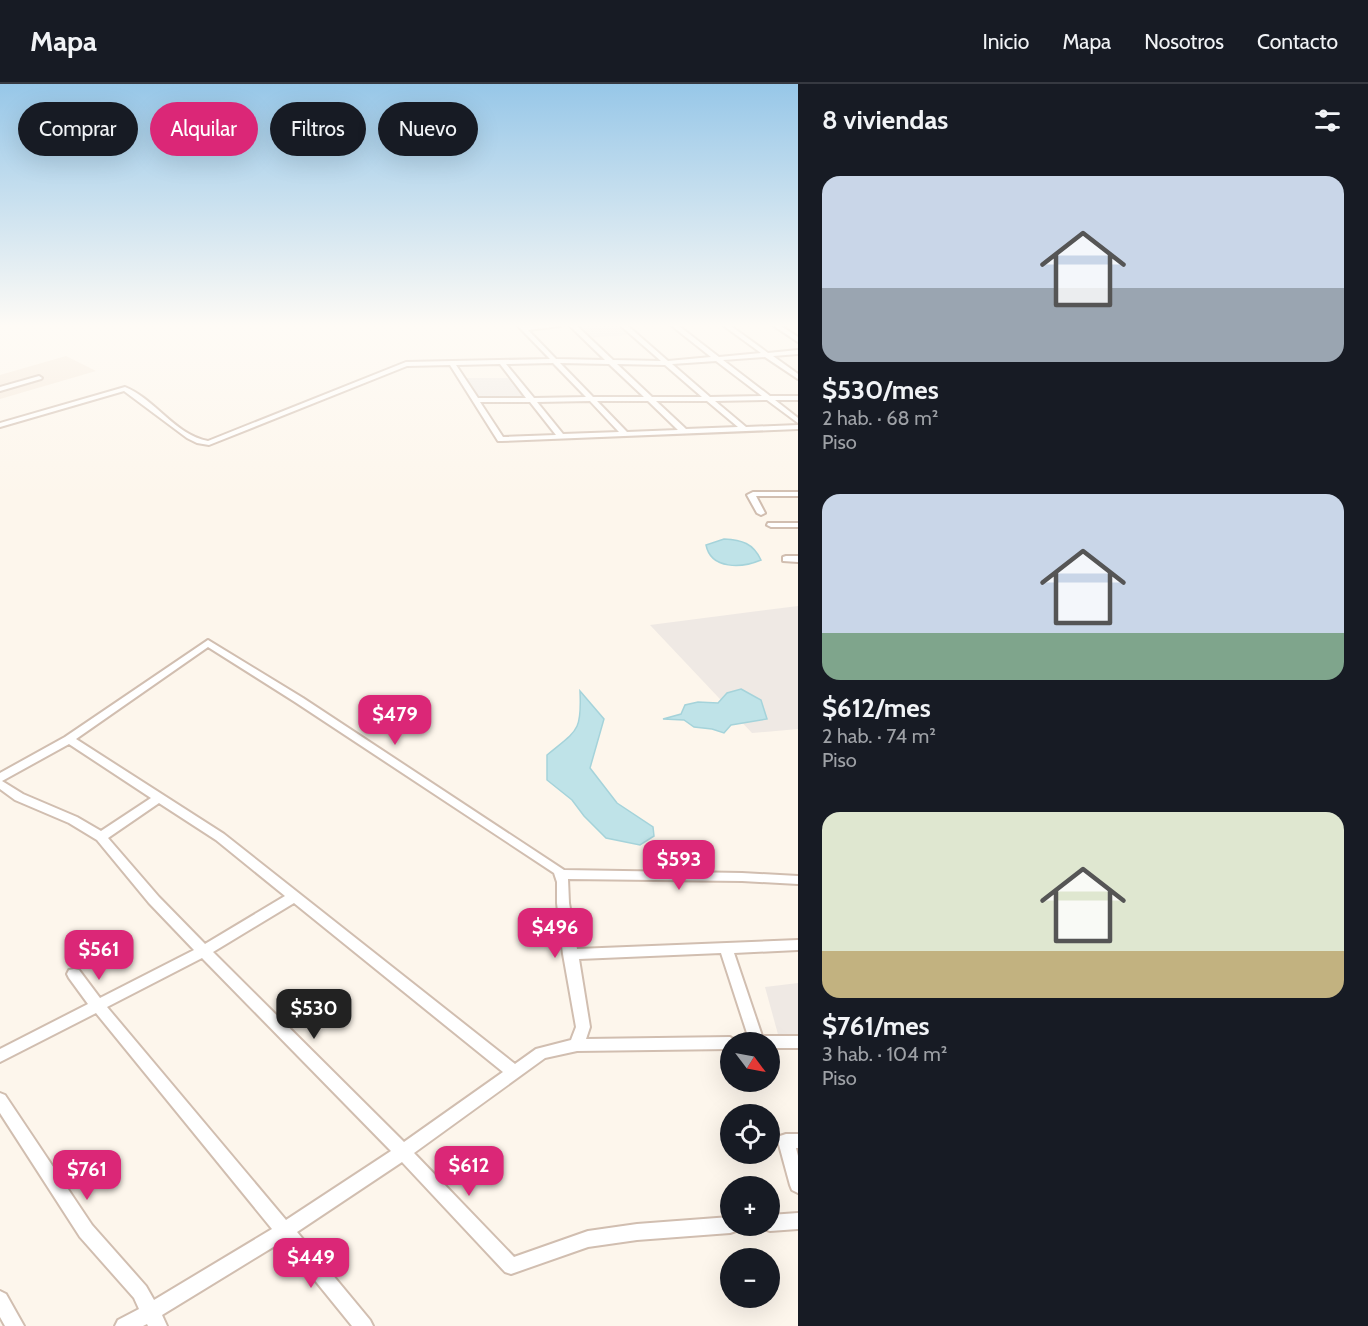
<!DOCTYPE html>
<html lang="es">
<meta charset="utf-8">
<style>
body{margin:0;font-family:Cabin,sans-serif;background:#20242c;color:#f1f3f6;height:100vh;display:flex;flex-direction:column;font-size:22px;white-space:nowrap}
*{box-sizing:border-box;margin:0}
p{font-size:20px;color:#9ea1a6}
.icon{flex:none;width:33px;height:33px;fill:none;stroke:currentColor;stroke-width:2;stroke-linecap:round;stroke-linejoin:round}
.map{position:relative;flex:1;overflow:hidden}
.drawer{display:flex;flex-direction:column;background:#171b24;width:570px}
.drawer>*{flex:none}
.top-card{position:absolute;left:18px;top:18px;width:570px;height:54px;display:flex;gap:12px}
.needle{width:39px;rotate:122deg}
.controls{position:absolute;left:720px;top:948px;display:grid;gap:12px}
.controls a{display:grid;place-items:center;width:60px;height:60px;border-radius:50%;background:#171b24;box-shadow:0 6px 24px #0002;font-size:30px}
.price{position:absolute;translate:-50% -51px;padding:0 14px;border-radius:12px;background:#db2777;color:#fff;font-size:20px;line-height:39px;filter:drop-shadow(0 2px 3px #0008)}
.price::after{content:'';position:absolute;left:50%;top:36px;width:18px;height:14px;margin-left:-9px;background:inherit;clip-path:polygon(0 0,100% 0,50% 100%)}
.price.current{background:#222;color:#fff}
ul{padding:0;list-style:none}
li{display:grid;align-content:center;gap:12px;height:318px;padding:0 24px}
li span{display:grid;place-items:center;height:186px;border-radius:18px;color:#555}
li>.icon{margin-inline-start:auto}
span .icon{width:108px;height:108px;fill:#fffc;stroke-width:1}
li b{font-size:26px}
h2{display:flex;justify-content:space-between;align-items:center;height:72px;padding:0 24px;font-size:26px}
.tag{padding:0 21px;border-radius:27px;background:#171b24;box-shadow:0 6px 24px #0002;font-size:21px;line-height:54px}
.tag.current{background:#db2777;color:#fff}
header{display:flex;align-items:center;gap:36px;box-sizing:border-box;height:84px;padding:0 30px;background:#171b24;border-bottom:2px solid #363941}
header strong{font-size:28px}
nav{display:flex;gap:33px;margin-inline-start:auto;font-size:21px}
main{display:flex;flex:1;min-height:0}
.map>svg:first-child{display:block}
.residential{fill:#f5e8da}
.industrial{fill:#efe9e4}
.water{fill:#bfe3e8;stroke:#a5d3da;stroke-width:1.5}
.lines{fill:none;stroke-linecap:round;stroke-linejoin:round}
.minor-casing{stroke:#d1beb0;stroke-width:4}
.minor{fill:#fff;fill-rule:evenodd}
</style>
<header>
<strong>Mapa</strong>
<nav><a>Inicio</a><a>Mapa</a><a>Nosotros</a><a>Contacto</a></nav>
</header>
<main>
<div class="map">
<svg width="798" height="1242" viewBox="0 0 798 1242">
<rect width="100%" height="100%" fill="#fdf6ec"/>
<path class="residential" d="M66 272 96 287 0 315V291Z"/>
<path class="industrial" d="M618 242 629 251 585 254 575 243Z
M465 294H510L525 313H477Z
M798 522V645L752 649 650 541Z
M798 899V955L779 954 765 903Z"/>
<path class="water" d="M724 455C742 456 753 459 761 476 742 484 711 486 706 461Z
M741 605 761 616 767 635 731 641 724 649 712 645 694 643 684 636 663 635 681 630 685 621 698 618 718 619 727 609Z
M580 607 604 635 590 684 617 719 653 743 654 752 640 761 606 754 584 732 572 716 547 696V671C577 646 582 648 580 607Z"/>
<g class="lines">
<g class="minor-casing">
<path id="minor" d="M518 242H560L528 246 556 275 605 276 570 242H577L613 276 661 277 621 242H628L668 277 711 273 672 242H679L719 273 761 269 724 242H731L768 269 798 266V270L773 272 798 290V295L765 273 723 276 770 312H798V316H775L798 334V339L767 316 715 317 746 343 798 341V345L501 357H498L450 281 407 282 209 361 197 359 187 354 124 307 0 343V339L125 303C155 315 175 351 208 357L406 278 550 275ZM716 277 762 312 710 313 672 280ZM553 279 586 313 534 314 506 280ZM560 279 609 280 644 313H593ZM500 280 526 314H478L456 281ZM617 280 665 281 702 313H652ZM590 317 619 348 563 350 537 318ZM597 317H648L678 346 627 348ZM656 317H707L738 343 686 345ZM480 318H530L556 351 503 353Z
M774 242H781L798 253V258Z
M39 292 42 294 41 295 0 307V303Z
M753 408H798V412H756L765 429 761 431 757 429 747 411Z
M768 439H798V443H771L767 441Z
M786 472H798V478L783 477V473Z
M208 556 303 614 564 786 742 789 798 792V800L742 797 568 795 569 819 577 865 798 856V866L734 869 762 952H798V964H770V958H730V965L577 967 545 974 414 1069 514 1173 588 1147 637 1140 730 1133V1142H738L736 1147 730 1149 637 1156 588 1163 511 1190 505 1188 402 1078 297 1148 370 1236 373 1242H352L283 1157 162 1231 167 1242H148L147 1240 143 1242H115L118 1236 139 1225 134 1214 80 1153 0 1029V1009L5 1011 92 1141 146 1202 154 1216 272 1145 96 929 0 978V965L88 920 69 894 67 890 69 886 74 885 79 886 100 914 194 866 149 819 97 756 69 739 15 716 0 705V689L65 653ZM208 563 295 618 554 789 557 798V819L563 870 576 943 571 956 536 965 515 980 224 750 76 655ZM69 660 151 714 101 747 77 733 23 710 2 697ZM159 719 216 756 285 812 205 860 159 813 108 754ZM294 819 503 988 404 1058 213 868ZM721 869 748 952 738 954 736 957 730 953 586 955 590 943 579 875ZM202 874 391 1067 286 1136 107 923Z
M786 1050H798V1064H796L798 1072V1109L792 1106 790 1101 778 1057 780 1052Z
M798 1129V1145L770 1147 764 1145 763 1142H770V1131Z
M0 1207 6 1210 24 1242H5L0 1233Z"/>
</g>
<use href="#minor" class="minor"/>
</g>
<linearGradient id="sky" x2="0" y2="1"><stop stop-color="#97c7e8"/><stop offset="0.58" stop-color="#fefbf6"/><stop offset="1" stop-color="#fefbf6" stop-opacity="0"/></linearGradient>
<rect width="798" height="416" fill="url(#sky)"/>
</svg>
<div class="controls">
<a><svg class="needle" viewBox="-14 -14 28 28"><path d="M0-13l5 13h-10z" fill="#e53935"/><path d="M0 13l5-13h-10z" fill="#9ea1a6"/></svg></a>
<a><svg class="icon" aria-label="locate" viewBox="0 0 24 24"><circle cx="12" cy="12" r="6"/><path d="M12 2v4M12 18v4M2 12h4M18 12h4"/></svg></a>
<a>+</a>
<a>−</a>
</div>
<b class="price" style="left:395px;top:662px">$479</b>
<b class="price" style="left:679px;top:807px">$593</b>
<b class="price" style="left:555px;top:875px">$496</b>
<b class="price" style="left:99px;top:897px">$561</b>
<b class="price current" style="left:314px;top:956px">$530</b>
<b class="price" style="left:469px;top:1113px">$612</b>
<b class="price" style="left:87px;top:1117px">$761</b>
<b class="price" style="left:311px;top:1205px">$449</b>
<div class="top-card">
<a class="tag">Comprar</a>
<a class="tag current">Alquilar</a>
<a class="tag">Filtros</a>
<a class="tag">Nuevo</a>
</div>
</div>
<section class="drawer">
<h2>8 viviendas<svg class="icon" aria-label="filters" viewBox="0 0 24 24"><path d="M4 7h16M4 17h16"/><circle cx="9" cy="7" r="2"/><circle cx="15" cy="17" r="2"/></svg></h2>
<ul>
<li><span style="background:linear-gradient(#c9d6e8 60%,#9aa5b1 0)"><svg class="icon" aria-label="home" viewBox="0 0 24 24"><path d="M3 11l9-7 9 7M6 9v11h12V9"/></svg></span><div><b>$530/mes</b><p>2 hab. · 68 m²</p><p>Piso</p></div></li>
<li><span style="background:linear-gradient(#c9d6e8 75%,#7fa58c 0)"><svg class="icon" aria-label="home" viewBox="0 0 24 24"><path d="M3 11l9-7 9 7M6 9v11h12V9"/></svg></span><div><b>$612/mes</b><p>2 hab. · 74 m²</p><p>Piso</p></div></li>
<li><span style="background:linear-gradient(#dfe7d0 75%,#c2b280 0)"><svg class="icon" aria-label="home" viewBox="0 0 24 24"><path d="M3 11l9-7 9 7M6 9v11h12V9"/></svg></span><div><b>$761/mes</b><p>3 hab. · 104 m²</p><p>Piso</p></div></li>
</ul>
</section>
</main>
